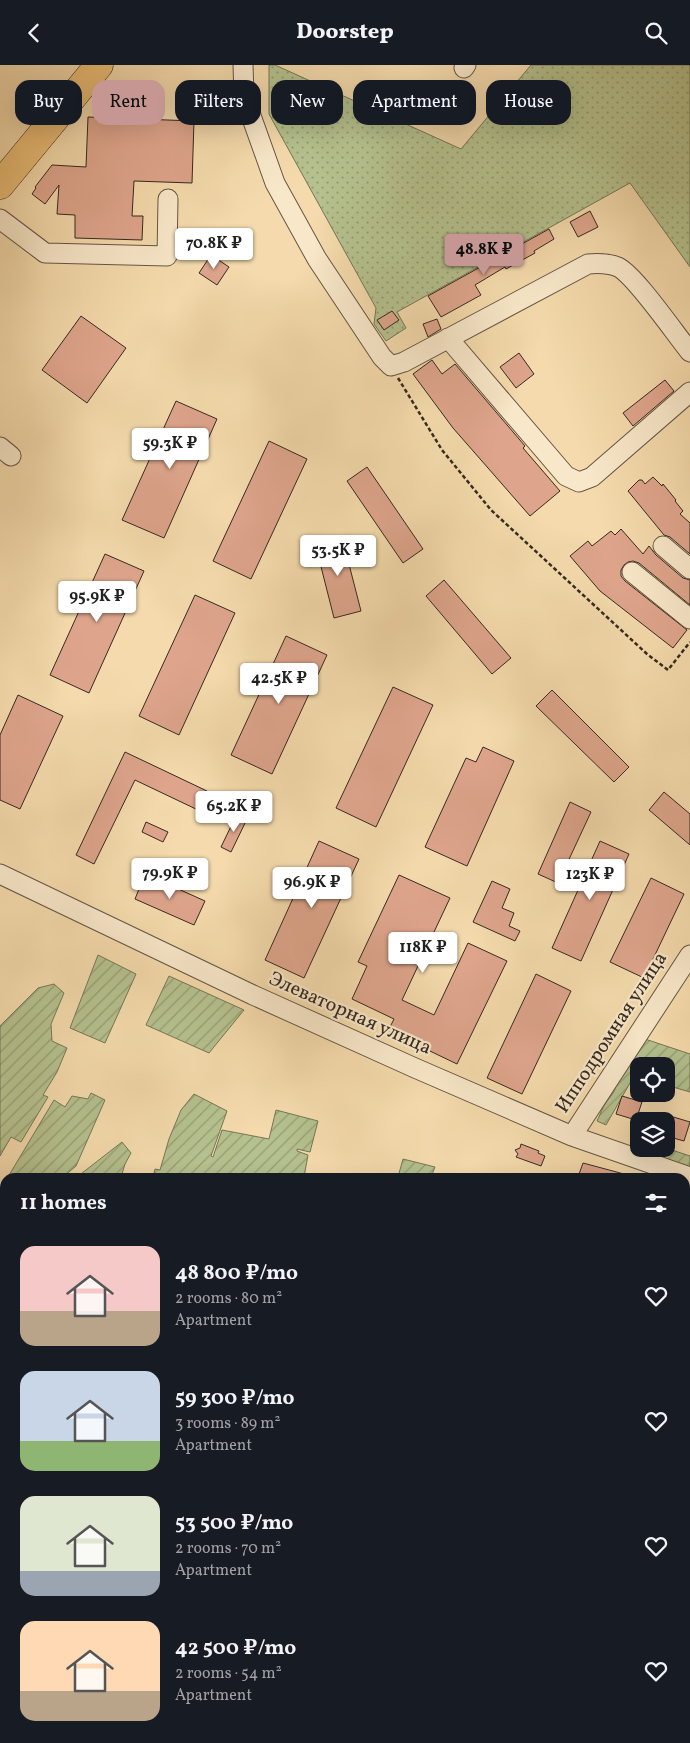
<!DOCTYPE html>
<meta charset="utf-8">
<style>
body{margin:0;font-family:Vollkorn,serif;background:#20242c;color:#f1f3f6;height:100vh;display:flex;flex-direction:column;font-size:19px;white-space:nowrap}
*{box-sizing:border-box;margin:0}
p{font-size:16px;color:#9ea1a6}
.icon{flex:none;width:28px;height:28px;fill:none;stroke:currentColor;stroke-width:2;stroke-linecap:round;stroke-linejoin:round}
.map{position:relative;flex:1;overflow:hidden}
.side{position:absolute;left:0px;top:1108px;width:690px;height:571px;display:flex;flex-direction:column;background:#171b24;border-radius:15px 15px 0 0;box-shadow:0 5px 20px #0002}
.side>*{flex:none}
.banner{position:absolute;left:15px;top:15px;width:660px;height:45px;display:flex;gap:10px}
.controls{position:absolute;left:630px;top:992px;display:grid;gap:10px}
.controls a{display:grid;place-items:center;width:45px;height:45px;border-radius:10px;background:#171b24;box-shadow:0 5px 20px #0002;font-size:25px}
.price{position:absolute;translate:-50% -42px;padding:0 11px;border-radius:5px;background:#fff;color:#222;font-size:16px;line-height:32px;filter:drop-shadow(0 1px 2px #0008)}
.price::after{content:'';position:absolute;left:50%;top:30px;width:15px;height:11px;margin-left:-8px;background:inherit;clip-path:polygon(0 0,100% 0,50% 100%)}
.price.active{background:#c59692;color:#111}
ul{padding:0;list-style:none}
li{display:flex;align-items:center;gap:15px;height:125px;padding:0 20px}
li span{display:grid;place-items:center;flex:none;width:140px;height:100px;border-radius:15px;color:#555}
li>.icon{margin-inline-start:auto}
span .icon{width:60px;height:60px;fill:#fffc;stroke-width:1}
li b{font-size:21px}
h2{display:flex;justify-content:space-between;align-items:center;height:60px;padding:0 20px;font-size:21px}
.chip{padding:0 18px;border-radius:15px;background:#171b24;box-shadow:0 5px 20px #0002;font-size:18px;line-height:45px}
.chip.active{background:#c59692;color:#111}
header{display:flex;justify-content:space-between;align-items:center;height:65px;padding:0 20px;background:#171b24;font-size:22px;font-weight:800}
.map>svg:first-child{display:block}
.grass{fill:url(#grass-dots);stroke:#757658}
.garden{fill:url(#garden-furrows);stroke:#757658}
.building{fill:#dea58c;stroke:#352a21}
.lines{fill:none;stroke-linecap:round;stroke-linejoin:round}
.minor-casing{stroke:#655644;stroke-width:21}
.highway-casing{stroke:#352a21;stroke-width:29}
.path{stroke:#352a21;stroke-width:2.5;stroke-dasharray:4 2.5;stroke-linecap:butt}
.minor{stroke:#f8e7c9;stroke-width:19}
.highway{stroke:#eabd76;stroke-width:28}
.rail{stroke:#352a21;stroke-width:4;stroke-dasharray:9 9;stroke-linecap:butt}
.labels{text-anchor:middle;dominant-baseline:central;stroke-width:4.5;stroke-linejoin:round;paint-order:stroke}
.street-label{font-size:20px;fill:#352a21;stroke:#f8e7c9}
</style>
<header><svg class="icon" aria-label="back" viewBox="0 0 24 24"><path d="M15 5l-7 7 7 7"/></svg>Doorstep<svg class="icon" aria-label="search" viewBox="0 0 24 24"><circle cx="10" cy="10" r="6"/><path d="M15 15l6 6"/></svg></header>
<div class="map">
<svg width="690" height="1678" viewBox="0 0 690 1678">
<defs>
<pattern id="grass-dots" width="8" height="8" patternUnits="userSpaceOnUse" patternTransform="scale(1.25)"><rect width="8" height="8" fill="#b5c18e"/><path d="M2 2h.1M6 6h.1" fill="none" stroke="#949d74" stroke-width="1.8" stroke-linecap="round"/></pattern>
<pattern id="garden-furrows" width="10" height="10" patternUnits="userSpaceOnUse" patternTransform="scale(1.25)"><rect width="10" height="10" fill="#b5c18e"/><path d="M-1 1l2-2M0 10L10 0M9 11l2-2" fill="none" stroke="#949d74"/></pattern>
</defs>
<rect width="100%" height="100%" fill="#f4daac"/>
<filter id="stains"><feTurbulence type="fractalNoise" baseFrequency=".004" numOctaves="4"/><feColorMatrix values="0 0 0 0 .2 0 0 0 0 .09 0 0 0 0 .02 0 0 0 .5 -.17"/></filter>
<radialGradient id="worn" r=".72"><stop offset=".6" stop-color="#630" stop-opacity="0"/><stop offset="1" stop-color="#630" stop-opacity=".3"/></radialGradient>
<path class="grass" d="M269 0H275L461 84 531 0H690V202L630 118 397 247 406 263 386 276 374 259 376 243 269 49Z"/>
<path class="garden" d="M98 890 136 909 105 978 70 963Z
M169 911 244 945 209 988 146 960Z
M54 919 64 928 51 959 52 976 67 983 57 1007 43 1030 48 1032 21 1077 11 1072 0 1091V961L38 923Z
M642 973 690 989V1027L666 1020V1001H639V1012L634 1011 606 1060 597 1056C600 1050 603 1041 607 1036 612 1030 616 1026 616 1017Z
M91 1028 105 1035 76 1101 63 1112H8L54 1035 65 1042 72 1031 88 1034Z
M194 1029 227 1046 211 1091 213 1092 222 1065 269 1074 276 1045 318 1056 310 1087 297 1084V1086L308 1090 304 1112H153L155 1104 160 1105 169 1074 181 1045Z
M122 1077 131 1088 125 1099 121 1112H77Z
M666 1083 690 1091V1105L649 1091 651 1084Z
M403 1094 435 1102 431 1112H398Z
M5 1175V1356H0V1213L2 1198 0 1195V1181Z
M690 1186V1303L685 1312V1189Z
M1 1527H5V1588H0Z
M27 1674H559V1678H21Z"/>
<path class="building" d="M88 52 194 56 192 118 134 116 132 151H143L142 175 75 173V150L57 149 59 120 45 139 32 129 36 123 35 122 52 100 86 102Z
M590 146 598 162 578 172 570 157Z
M549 164 554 174 534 186 535 188 506 204 505 202 475 220 481 230 441 252 428 231Z
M211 190 229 202 217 220 199 208Z
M392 246 399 255 384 265 377 255Z
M81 251 126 283 87 338 42 305Z
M437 254 441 264 428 272 423 259Z
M519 288 534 309 516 323 500 302Z
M432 295 442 309 455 299 525 381 523 383 560 426 530 451 453 363 413 309Z
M665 315 674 326 633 361 623 348Z
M176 336 217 354 164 473 122 455Z
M269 376 307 394 251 514 213 496Z
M367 402 423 484 403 498 347 416Z
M653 412 662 421 663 419 676 435 675 436 683 446 680 449 690 458V489L670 472 664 470 628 426 639 415H642L645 419Z
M621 464 643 489 649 481 656 490 683 513 690 515V540L639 498 633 496 628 497 624 500 621 505V511L625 516 687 565 673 583 600 526 570 491 588 476 592 481 611 466 615 470Z
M342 472 361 546 334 553 315 478Z
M105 489 144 506 89 628 50 610Z
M444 515 511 593 492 609 426 531Z
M195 530 235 548 179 670 139 651Z
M286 571 327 590 272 709 231 690Z
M393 622 433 640 376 762 336 743Z
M552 625 629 702 614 717 536 641Z
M18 630 63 651 20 744 0 735V670Z
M483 682 514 696 467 801 425 782 466 693 476 697Z
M125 687 207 726 198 745 135 715 94 799 76 790Z
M664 727 690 749V780L649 745Z
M570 737 591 747 558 818 538 809Z
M237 749 247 754 231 787 221 782Z
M146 757 168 767 163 777 142 767Z
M319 776 359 794 304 913 265 895Z
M600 776 629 789 581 896 552 883Z
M145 809 205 836 194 860 135 834Z
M399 810 450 833 402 935 434 950 468 878 507 896 457 999 407 975 405 979 386 970 394 954 352 934 367 901 358 897Z
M651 813 684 829 644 913 610 897Z
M492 816 510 824 502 843 514 848 509 861 520 866 515 876 473 857Z
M536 909 571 926 522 1029 487 1013Z
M622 1031 642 1037 636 1055 616 1049Z
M670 1051 690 1057 684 1076 666 1071V1064Z
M521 1079 539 1086 538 1088 545 1091 541 1101 516 1092 518 1089 515 1085 520 1083Z
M583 1098 624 1109V1112H578Z"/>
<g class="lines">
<g class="minor-casing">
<path id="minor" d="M243 0 244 31 275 118 317 194 382 292 391 301 404 297 588 199C598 198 608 198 618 202 635 210 676 270 690 287
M464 3 466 0
M0 154 45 188 167 191 168 134
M448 273 566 411 579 417 592 412 690 327
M0 382 11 391
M663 481 690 504
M632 507 690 554
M0 809 253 930 415 1003 572 1071 690 1112
M572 1071 690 890
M685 1323 690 1314"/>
</g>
<g class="highway-casing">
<path id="highway" d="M0 120 99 0"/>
</g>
<path class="path" d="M398 313 442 385 491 445 647 589 668 605 690 577"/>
<use href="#minor" class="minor"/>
<use href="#highway" class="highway"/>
<path class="rail" d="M685 1159 690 1157
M0 1657 5 1653"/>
</g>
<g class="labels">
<g class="street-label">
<text transform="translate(350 949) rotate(24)">Элеваторная улица</text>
<text transform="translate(612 968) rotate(-57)">Ипподромная улица</text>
</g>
</g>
<rect width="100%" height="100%" filter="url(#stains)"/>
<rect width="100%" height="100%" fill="url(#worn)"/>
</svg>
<div class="controls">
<a><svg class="icon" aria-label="locate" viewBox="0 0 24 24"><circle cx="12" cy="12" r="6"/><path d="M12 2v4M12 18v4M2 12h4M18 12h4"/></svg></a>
<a><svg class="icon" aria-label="layers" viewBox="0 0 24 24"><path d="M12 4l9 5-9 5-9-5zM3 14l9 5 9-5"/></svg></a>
</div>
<b class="price" style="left:214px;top:205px">70.8K ₽</b>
<b class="price active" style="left:484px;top:211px">48.8K ₽</b>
<b class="price" style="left:170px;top:405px">59.3K ₽</b>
<b class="price" style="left:338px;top:512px">53.5K ₽</b>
<b class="price" style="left:97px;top:558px">95.9K ₽</b>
<b class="price" style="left:279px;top:640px">42.5K ₽</b>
<b class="price" style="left:234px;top:768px">65.2K ₽</b>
<b class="price" style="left:170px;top:835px">79.9K ₽</b>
<b class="price" style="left:590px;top:836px">123K ₽</b>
<b class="price" style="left:312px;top:844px">96.9K ₽</b>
<b class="price" style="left:423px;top:909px">118K ₽</b>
<div class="banner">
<a class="chip">Buy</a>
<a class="chip active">Rent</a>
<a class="chip">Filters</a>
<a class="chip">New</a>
<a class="chip">Apartment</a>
<a class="chip">House</a>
</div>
<section class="side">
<h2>11 homes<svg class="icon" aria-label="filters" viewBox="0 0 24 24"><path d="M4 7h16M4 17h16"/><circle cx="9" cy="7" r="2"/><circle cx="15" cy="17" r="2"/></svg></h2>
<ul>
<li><span style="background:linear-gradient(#f6c9c9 65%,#b9a48a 0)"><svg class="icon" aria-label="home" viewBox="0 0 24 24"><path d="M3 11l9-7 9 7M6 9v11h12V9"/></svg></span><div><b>48 800 ₽/mo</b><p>2 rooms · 80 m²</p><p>Apartment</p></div><svg class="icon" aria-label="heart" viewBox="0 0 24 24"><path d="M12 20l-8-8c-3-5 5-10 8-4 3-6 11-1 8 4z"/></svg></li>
<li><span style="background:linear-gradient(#c9d6e8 70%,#8fb573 0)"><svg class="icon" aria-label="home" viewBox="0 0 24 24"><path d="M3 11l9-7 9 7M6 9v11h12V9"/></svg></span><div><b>59 300 ₽/mo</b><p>3 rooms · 89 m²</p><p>Apartment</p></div><svg class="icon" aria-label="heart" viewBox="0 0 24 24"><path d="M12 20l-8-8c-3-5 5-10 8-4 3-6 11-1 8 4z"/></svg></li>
<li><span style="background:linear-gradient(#dfe7d0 75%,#9aa5b1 0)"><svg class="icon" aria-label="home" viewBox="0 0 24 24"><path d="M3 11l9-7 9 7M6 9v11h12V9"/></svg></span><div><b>53 500 ₽/mo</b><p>2 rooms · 70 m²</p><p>Apartment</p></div><svg class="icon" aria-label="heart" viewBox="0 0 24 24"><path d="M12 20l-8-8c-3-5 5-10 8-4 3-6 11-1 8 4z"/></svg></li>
<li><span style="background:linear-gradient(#ffd9b3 70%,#b9a48a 0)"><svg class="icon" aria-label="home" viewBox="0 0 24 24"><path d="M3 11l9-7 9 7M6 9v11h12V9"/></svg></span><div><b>42 500 ₽/mo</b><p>2 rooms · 54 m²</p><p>Apartment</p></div><svg class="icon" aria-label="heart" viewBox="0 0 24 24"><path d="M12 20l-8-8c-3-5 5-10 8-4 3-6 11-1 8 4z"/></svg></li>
</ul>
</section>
</div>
